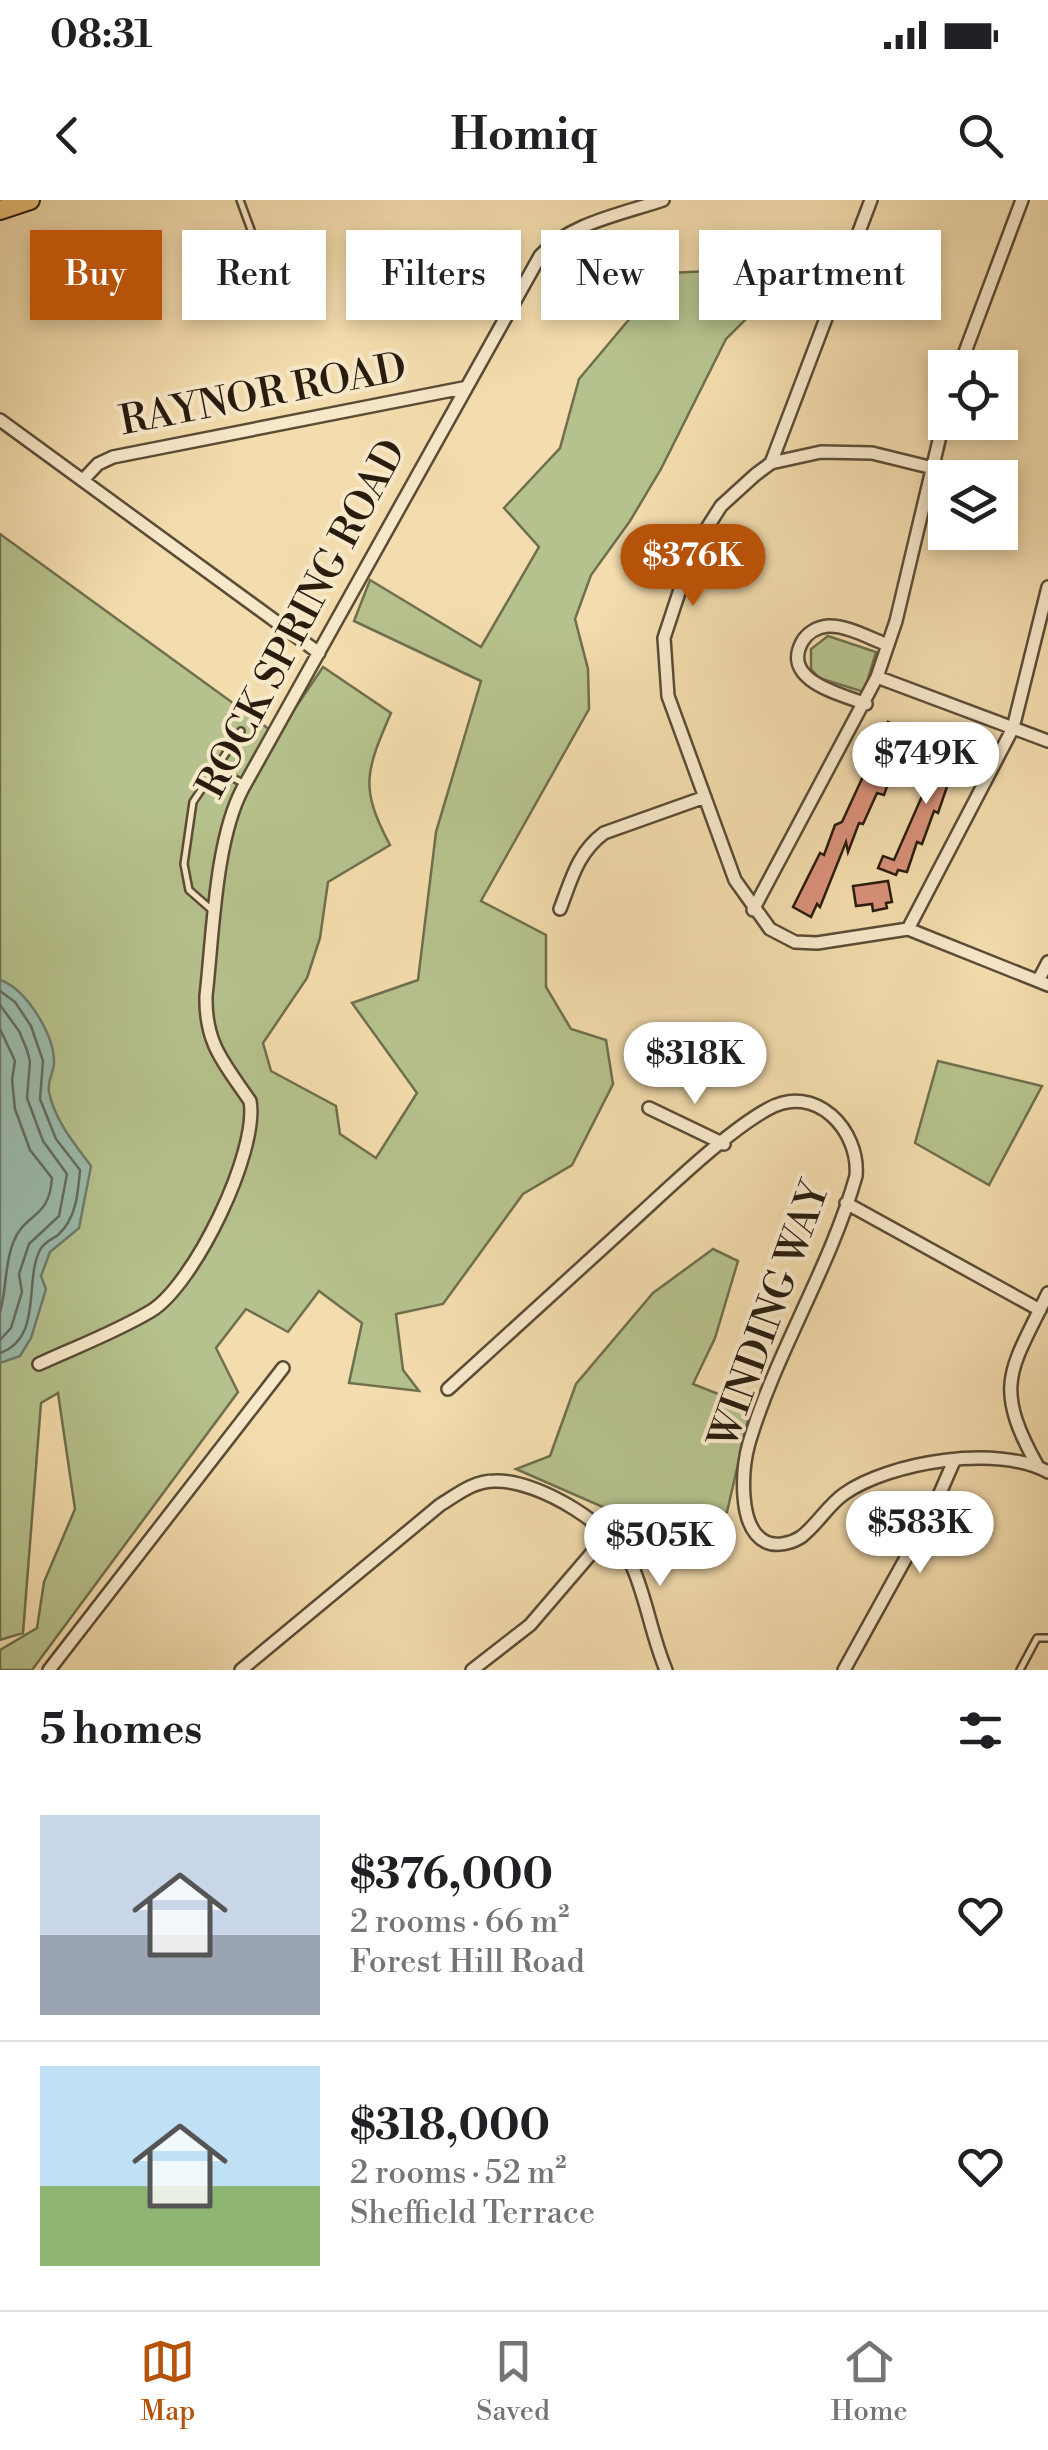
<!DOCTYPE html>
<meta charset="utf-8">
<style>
body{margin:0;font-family:"Libre Bodoni",serif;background:#f2f2f2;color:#202124;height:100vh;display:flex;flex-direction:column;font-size:38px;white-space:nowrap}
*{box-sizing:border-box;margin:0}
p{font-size:32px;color:#757577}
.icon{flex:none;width:55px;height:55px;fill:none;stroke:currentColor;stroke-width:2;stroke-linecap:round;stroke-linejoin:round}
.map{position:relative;height:1470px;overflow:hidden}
.sheet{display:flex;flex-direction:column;background:#fff;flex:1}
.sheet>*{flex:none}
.hud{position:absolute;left:30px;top:30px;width:990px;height:90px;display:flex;gap:20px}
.fabs{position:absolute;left:928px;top:150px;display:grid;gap:20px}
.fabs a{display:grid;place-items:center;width:90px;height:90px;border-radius:0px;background:#fff;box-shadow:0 5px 15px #0003;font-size:50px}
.price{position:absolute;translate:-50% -85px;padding:0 22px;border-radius:35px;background:#fff;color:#222;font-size:32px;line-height:65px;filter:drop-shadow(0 2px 5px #0008)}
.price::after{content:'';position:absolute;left:50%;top:60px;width:30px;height:22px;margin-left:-15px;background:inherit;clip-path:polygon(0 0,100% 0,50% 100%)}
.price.on{background:#b45309;color:#fff}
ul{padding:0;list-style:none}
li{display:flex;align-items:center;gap:30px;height:250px;padding:0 40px}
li+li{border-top:2px solid #e0e0e0}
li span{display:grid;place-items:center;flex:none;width:280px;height:200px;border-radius:0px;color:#555}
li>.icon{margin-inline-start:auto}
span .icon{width:120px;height:120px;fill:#fffc;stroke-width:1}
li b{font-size:42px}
h2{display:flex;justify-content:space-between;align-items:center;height:120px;padding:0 40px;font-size:42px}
.tag{padding:0 35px;border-radius:0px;background:#fff;box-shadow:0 5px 15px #0003;font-size:35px;line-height:90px}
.tag.on{background:#b45309;color:#fff}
.status{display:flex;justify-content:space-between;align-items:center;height:70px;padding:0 50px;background:#fff;direction:ltr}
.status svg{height:28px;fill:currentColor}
header{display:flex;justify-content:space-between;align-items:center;height:130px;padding:0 40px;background:#fff;font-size:45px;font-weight:700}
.tab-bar{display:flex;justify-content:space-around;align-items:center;height:140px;border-top:2px solid #e0e0e0;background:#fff;font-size:28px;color:#757577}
.tab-bar a{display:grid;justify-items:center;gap:5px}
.tab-bar .on{color:#b45309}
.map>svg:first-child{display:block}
.green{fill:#b6c28d;stroke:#6f6f4e;stroke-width:2.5}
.water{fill:#9bbbad;stroke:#6d7b6d;stroke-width:2.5}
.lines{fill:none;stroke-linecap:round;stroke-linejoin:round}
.shore{stroke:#626c5e;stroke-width:2.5}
.building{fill:#d99079;stroke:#281c0e;stroke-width:2.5}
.lane-casing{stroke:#5b4c36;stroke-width:10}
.street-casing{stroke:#5b4c36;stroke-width:16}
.primary-casing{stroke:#281c0e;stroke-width:22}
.lane{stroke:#f7e8ca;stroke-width:5}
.street{stroke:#f7e8ca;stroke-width:11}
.primary{stroke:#eabe76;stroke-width:18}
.labels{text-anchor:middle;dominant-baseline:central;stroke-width:8;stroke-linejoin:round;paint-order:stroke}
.street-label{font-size:40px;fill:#281c0e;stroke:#f7e8ca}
</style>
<div class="status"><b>08:31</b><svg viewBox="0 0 49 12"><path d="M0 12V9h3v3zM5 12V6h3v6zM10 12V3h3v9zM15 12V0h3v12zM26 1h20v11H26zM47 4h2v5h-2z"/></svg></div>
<header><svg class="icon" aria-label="back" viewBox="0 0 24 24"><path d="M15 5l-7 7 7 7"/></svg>Homiq<svg class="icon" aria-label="search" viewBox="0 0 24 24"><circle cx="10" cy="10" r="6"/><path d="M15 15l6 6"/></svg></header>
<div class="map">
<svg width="1048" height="1470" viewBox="0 0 1048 1470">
<rect width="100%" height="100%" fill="#f3dcad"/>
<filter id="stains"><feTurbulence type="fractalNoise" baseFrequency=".002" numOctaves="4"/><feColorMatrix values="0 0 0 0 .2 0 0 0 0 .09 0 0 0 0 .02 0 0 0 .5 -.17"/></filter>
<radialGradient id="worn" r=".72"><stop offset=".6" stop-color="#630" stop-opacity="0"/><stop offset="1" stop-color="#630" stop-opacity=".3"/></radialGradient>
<path class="green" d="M710 71 768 97 726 139 661 269 630 321 591 375 575 419 588 469 589 509 481 701 546 735V787L571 829 606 840 613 884 572 965 523 994 443 1104 396 1114 403 1170 419 1191 349 1183 362 1123 319 1091 288 1132 246 1109 216 1148 238 1192 32 1470H0V1450L37 1428 44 1382 75 1309 58 1193 41 1203 23 1433 0 1440V334L277 535 323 467 391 513C366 571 359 587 390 645L328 682 320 738 307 778 263 843 271 871 336 906 340 934 376 958 417 893 352 803 418 780 436 632 481 481 354 421 370 380 481 447 539 347 504 308 560 248 579 179 668 73Z
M828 436 876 452 864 492 819 478 811 469V449Z
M938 861 1042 886 989 985 915 943Z
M713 1049 738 1061 715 1138 693 1184 751 1207 727 1312 655 1374 603 1307 516 1269 550 1256 576 1184 653 1093Z"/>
<path class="water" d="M0 780C26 789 54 834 54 862 54 872 47 881 49 892 55 921 74 943 91 966L79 1028 50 1052 41 1076 46 1089 31 1138 20 1156 0 1163Z"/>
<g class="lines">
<path class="shore" d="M0 791 15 802 31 826 43 861 40 899 56 939 80 970C78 994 76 1019 58 1035 51 1040 44 1042 40 1050 24 1080 43 1138 0 1153
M0 805 19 831 27 850 30 862 27 898 43 941 67 974 59 1016 29 1044 19 1074 22 1092 11 1128 0 1140
M0 829 15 861 12 880 15 909 30 950 52 978C49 1021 25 1011 13 1043 4 1067 7 1088 0 1112"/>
</g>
<path class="building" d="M888 522 903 529 881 575 890 578 884 595 877 593 863 624 859 623 848 652 846 642 820 707 817 704 811 717 793 707 820 653 824 655 835 625 842 622Z
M948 537 967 547 951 575 938 613 934 611 922 644 917 642 907 672 898 670 896 675 878 668 883 656 894 660Z
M888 681 892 702 886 703 887 708 873 711 872 704 856 706 853 686Z"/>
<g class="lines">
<g class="lane-casing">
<path id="lane" d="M240 0 265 68
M215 569 243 583
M213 711 189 690 184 664 193 602 241 531
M1020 1470 1037 1438H1048"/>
</g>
<g class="street-casing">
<path id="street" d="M959 168 1022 0
M0 220 319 453
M771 263 871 0
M933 268 872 253 821 252 771 263 755 275 721 306 693 350 664 438 668 496 735 680 770 729 795 742 817 743 908 729 1048 785
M83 280 98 264 113 257 463 188
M877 477 1048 541
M866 504C841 494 781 481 802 442 807 433 817 427 828 426 847 425 871 439 888 445
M560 709C571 681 577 653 604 633L705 597
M753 710 877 477 896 421 945 215
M908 729 1013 528 1048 387
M1038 781 1048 762
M649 908 724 944
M846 1003 1040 1110
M39 1164C76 1147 116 1132 151 1111 194 1085 259 951 250 901 224 863 205 844 206 796 213 735 215 640 243 588L540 56C570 23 622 14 663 0
M448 1189C511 1131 575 1073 639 1015 674 983 728 931 768 909 815 882 860 930 856 976 830 1068 776 1152 749 1243 742 1268 737 1328 766 1342 776 1347 792 1343 801 1337 817 1325 828 1305 844 1294 889 1262 998 1244 1048 1272
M1037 1265C992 1184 1011 1170 1048 1093
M49 1470 283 1168
M241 1470 440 1305C458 1294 473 1281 495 1281 540 1280 615 1327 633 1368 647 1401 652 1437 666 1470
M472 1470 530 1425 608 1334
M844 1470 933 1309 954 1261"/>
</g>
<g class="primary-casing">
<path id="primary" d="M0 10 30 0"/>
</g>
<use href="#lane" class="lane"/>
<use href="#street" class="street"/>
<use href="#primary" class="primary"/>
</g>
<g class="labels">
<g class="street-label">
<text transform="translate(263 195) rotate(-11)">RAYNOR ROAD</text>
<text transform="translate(302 419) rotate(-62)">ROCK SPRING ROAD</text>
<text transform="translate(770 1115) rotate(-70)">WINDING WAY</text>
</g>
</g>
<rect width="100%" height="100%" filter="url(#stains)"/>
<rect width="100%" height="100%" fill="url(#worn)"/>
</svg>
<div class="fabs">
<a><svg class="icon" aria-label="locate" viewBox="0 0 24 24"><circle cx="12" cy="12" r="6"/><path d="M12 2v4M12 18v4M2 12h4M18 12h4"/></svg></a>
<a><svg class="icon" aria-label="layers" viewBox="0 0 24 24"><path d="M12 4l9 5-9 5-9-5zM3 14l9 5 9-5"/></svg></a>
</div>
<b class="price on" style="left:693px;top:409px">$376K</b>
<b class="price" style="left:926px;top:607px">$749K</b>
<b class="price" style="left:695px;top:907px">$318K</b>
<b class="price" style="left:920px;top:1376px">$583K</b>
<b class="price" style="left:660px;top:1389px">$505K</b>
<div class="hud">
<a class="tag on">Buy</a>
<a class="tag">Rent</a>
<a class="tag">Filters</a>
<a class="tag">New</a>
<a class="tag">Apartment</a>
</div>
</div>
<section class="sheet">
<h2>5 homes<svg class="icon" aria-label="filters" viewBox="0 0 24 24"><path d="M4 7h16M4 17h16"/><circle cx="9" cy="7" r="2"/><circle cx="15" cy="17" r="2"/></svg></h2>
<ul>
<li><span style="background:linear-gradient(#c9d6e8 60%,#9aa5b1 0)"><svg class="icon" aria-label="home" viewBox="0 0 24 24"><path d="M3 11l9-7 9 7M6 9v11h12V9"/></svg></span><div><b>$376,000</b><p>2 rooms · 66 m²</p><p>Forest Hill Road</p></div><svg class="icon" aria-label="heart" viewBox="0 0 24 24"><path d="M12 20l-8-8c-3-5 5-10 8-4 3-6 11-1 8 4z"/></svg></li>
<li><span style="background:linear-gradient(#bfe0f5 60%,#8fb573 0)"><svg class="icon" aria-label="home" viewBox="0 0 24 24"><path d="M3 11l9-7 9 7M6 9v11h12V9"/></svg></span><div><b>$318,000</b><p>2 rooms · 52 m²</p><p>Sheffield Terrace</p></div><svg class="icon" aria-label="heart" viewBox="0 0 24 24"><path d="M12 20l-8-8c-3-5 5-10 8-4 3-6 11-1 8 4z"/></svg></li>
</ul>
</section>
<nav class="tab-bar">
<a class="on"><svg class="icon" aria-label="map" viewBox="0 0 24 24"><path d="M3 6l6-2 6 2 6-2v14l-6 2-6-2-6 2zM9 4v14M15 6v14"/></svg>Map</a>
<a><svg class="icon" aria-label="saved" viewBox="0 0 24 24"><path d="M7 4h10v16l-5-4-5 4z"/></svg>Saved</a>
<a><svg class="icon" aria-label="home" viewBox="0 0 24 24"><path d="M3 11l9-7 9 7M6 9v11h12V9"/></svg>Home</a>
</nav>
